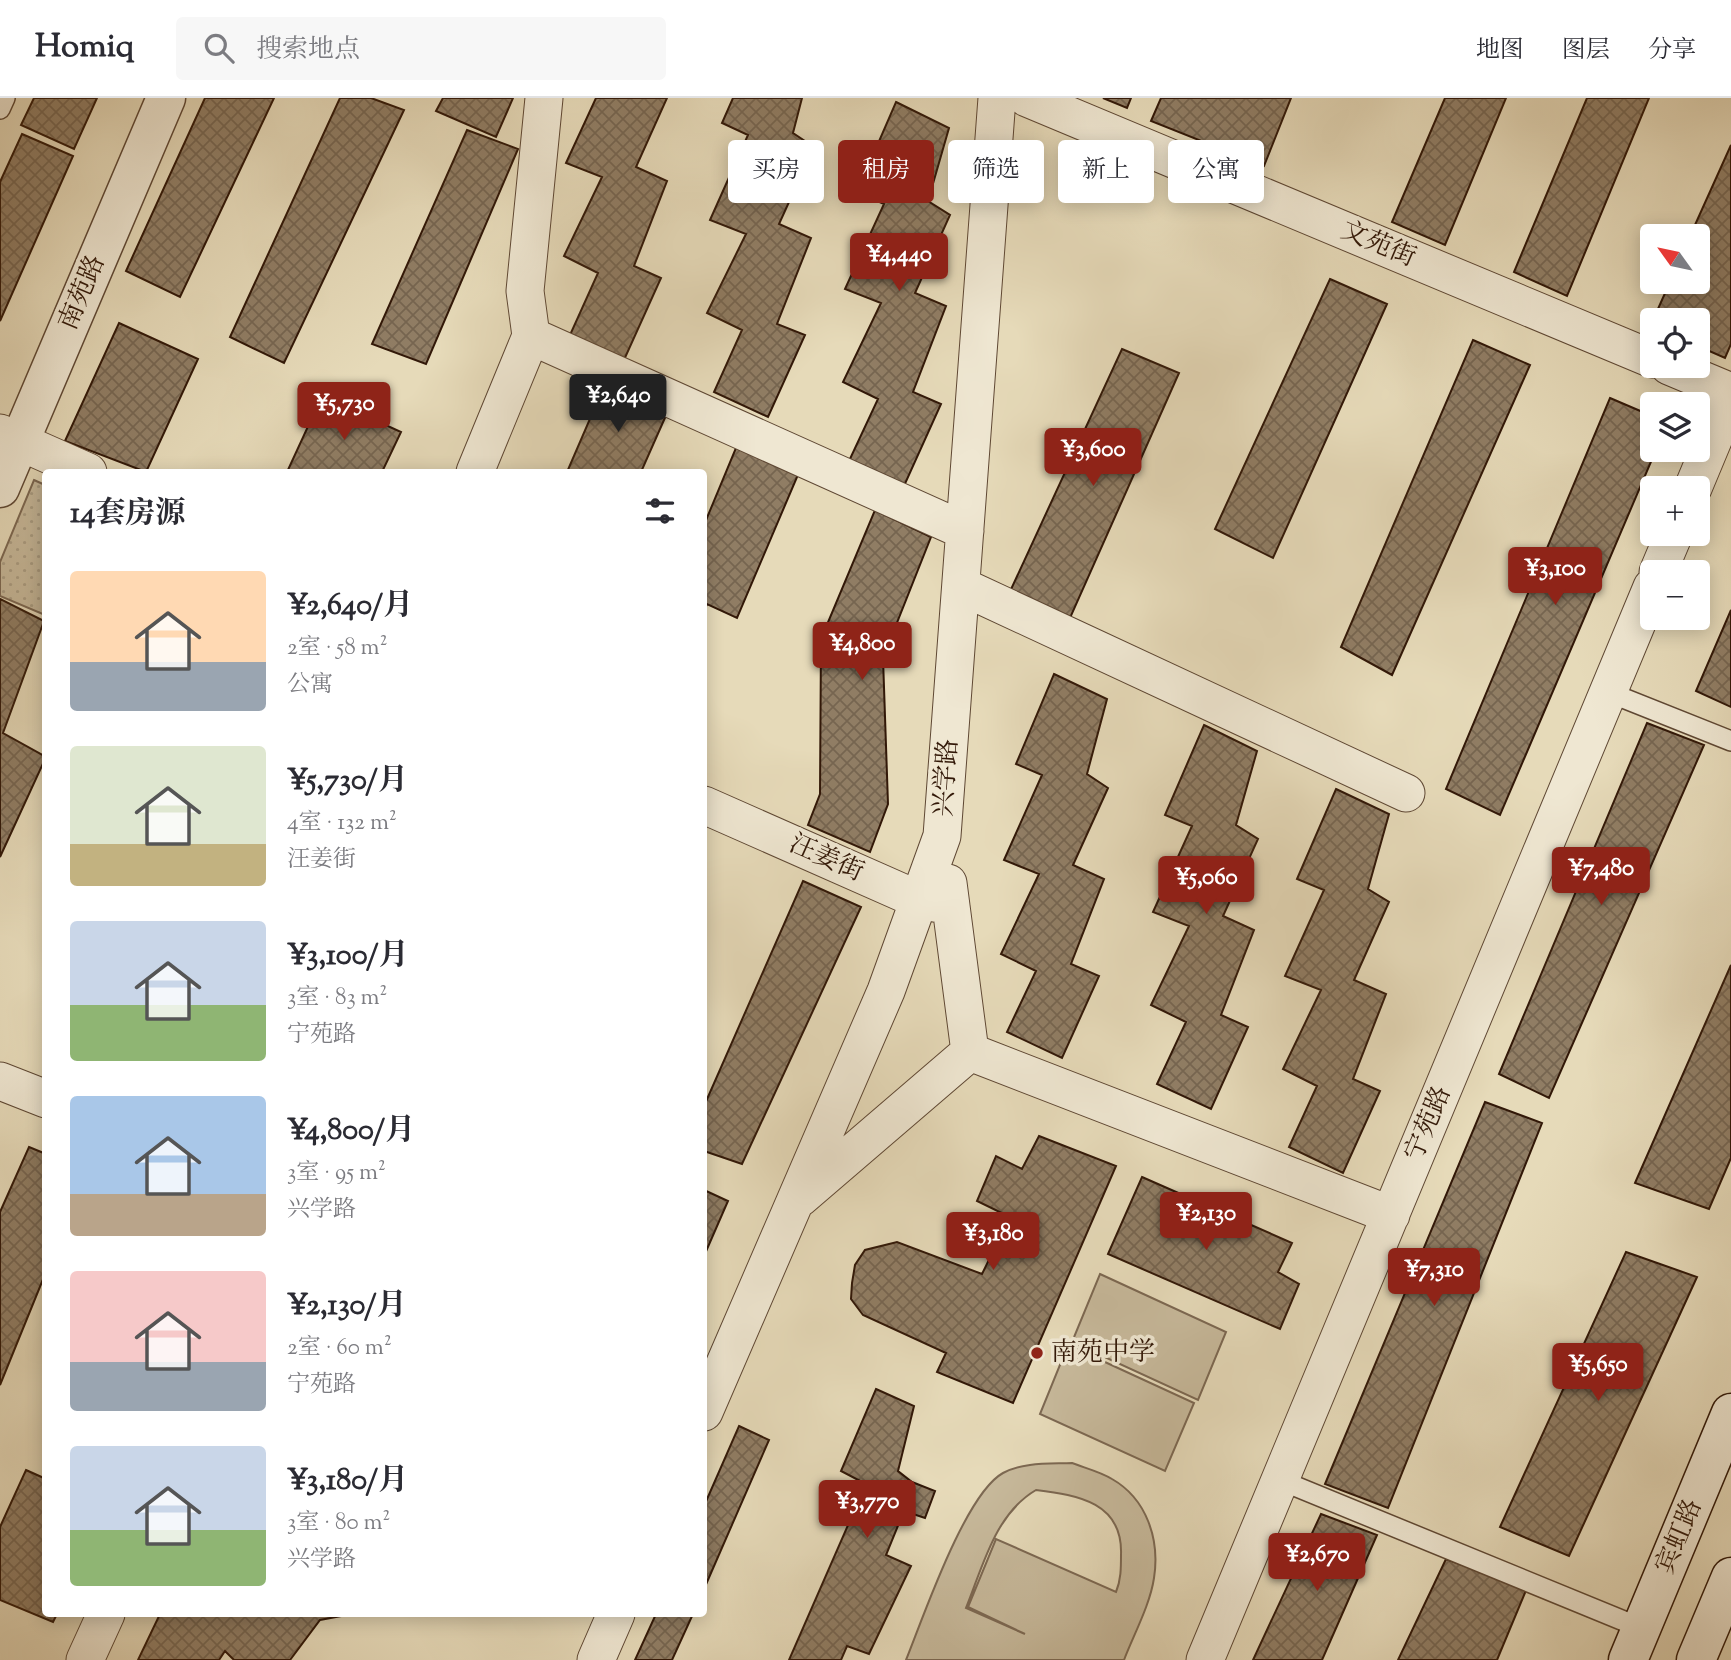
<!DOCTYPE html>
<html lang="zh">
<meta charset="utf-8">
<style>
body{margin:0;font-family:"Sorts Mill Goudy","Noto Serif SC",serif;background:#f7f7f7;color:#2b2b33;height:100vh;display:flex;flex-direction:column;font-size:26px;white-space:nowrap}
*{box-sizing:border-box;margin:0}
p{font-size:23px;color:#7c7c81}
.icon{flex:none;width:38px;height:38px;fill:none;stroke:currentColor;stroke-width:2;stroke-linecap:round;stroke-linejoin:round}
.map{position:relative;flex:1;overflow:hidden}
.drawer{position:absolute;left:42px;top:371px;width:665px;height:1148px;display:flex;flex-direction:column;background:#fff;border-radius:7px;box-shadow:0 4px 18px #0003}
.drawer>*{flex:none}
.hud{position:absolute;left:728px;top:42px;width:665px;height:63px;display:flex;gap:14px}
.needle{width:46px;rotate:303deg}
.tools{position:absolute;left:1640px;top:126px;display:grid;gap:14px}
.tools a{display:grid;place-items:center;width:70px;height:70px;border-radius:7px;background:#fff;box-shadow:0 4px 18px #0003;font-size:35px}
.price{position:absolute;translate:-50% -60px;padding:0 16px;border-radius:7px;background:#8f2418;color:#fff;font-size:23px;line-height:46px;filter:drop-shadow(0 2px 4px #0008)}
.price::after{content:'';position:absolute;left:50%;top:42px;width:21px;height:16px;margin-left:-10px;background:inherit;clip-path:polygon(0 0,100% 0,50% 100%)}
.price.selected{background:#222;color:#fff}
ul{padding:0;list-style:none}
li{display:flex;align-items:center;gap:21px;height:175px;padding:0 28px}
li span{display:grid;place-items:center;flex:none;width:196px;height:140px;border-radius:7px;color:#555}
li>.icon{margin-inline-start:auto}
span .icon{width:84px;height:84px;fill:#fffc;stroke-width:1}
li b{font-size:30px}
h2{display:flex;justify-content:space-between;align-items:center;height:84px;padding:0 28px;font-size:30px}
.tag{padding:0 24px;border-radius:7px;background:#fff;box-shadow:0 4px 18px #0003;font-size:24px;line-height:63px}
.tag.selected{background:#8f2418;color:#fff}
header{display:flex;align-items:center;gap:42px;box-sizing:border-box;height:98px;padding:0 35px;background:#fff;border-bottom:2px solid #e1e1e2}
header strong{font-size:33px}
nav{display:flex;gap:38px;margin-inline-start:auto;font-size:24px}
.search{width:490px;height:63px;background:#f7f7f7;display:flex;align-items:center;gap:18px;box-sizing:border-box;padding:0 24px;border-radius:7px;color:#7c7c81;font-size:26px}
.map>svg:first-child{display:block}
.grass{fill:url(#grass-dots);stroke:#7c6852;stroke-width:2}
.garden{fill:#c7b99b;stroke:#7c6852;stroke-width:2;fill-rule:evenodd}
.building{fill:url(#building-cross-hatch);stroke:#321808;stroke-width:2}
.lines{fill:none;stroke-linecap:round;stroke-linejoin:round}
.service-casing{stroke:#5f4834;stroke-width:22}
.minor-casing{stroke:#5f4834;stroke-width:39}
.tertiary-casing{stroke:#5f4834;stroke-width:41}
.secondary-casing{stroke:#321808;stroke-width:41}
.service{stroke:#efe7d2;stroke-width:19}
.minor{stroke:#efe7d2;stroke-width:37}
.tertiary{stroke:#efe7d2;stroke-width:38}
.secondary{stroke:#efe7d2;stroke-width:38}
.poi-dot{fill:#8f2418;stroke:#efe7d2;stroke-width:2.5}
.labels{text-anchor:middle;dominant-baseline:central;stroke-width:7;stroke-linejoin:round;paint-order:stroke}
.street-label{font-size:26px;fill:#321808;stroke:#efe7d2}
.poi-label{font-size:26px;fill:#321808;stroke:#efe7d2;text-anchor:start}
</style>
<header>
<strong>Homiq</strong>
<div class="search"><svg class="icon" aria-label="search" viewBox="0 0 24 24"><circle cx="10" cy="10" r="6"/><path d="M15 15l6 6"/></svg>搜索地点</div>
<nav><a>地图</a><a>图层</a><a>分享</a></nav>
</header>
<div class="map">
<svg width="1731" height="1562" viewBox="0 0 1731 1562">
<defs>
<pattern id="grass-dots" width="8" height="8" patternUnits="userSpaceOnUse" patternTransform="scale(1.75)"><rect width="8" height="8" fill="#c7b99b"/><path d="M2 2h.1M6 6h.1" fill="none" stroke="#ab9e84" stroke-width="1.8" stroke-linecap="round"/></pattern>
<pattern id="building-cross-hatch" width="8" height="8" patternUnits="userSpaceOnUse" patternTransform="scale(1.75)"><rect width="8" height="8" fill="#907d64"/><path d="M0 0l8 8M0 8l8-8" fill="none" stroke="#766550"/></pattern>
</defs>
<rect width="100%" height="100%" fill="#e6dab9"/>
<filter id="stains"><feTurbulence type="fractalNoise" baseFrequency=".00286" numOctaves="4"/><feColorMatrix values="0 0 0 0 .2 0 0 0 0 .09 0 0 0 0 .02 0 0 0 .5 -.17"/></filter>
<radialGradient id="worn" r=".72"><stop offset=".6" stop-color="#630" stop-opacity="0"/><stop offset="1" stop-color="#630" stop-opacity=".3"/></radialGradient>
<path class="grass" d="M34 382 45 387V517L0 498V464Z"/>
<path class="garden" d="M1100 1176 1226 1234 1198 1302 1072 1244Z
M1068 1247 1194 1305 1165 1373 1040 1316Z
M1072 1365C1085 1370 1101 1374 1112 1381 1147 1401 1160 1442 1154 1480 1150 1507 1134 1536 1124 1562H906C923 1520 965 1396 1003 1375 1023 1364 1050 1366 1072 1365ZM1036 1392C1079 1397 1123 1405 1121 1457 1121 1470 1121 1482 1116 1494L996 1441 968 1509 1025 1536 966 1510C983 1468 995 1416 1036 1392Z"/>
<path class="building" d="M34 0H97L74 51 21 27Z
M205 0H274L180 199 126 173Z
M340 0H371L404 12 284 265 230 239Z
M443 0H513L496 39 436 13Z
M596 0H667L636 69 667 83 634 168 661 180 624 262 570 237 598 175 564 158 602 79 566 65Z
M733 0H802L793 35 814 49 779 126 811 140 777 226 805 237 768 319 714 294 742 232 707 215 746 136 710 122 748 37 722 25Z
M1103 0H1131L1127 10Z
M1161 0H1291L1264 68 1151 23Z
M1445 0H1506L1445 147 1392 124Z
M1587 0H1649L1567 198 1514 174Z
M896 4 949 30 928 103 950 117 915 195 946 208 913 294 941 306 904 388 849 363 878 301 843 284 881 205 845 191 884 106 857 94Z
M467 32 518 51 426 266 372 246Z
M22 36 73 58 0 223V84Z
M1731 47V246L1725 260 1698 248V222H1653L1670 184H1698V138H1690Z
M1330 181 1387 206 1273 460 1215 431Z
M119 225 198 261 146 374 65 343Z
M1473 242 1530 267 1392 577 1341 549Z
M1122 251 1179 275 1066 529 1007 500Z
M605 286 668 313 641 374H567Z
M322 298 401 334 382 374H287Z
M1610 300 1652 318V352H1656L1500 717 1446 691Z
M738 345 800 372 737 520 707 506 704 514V427Z
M875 412 931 439 883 560 888 706 870 754 808 727 820 696 821 541Z
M0 501 44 523 3 635 46 659 0 759Z
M1731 512V609L1696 593Z
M1054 576 1107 601 1087 676 1108 690 1073 767 1104 781 1071 866 1099 878 1062 960 1007 934 1036 873 1001 856 1039 776 1004 762 1042 677 1016 666Z
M1647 625 1704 647 1549 1000 1499 976Z
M1204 627 1257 653 1236 727 1258 741 1223 818 1254 832 1221 917 1248 929 1211 1011 1157 986 1186 924 1151 907 1189 828 1153 814 1192 728 1165 717Z
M1336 691 1389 716 1368 791 1389 804 1354 882 1386 896 1353 981 1380 993 1343 1075 1289 1049 1317 988 1283 971 1321 892 1285 878 1324 792 1297 781Z
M803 783 861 809 742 1066 704 1053V1008Z
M1731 867V1060L1709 1111 1635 1085Z
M1485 1004 1542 1025 1388 1410 1325 1386Z
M1039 1038 1116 1068 1013 1305 937 1274 946 1255 863 1217 851 1201 852 1185 855 1167 865 1152 897 1144 982 1176 1010 1119 977 1103 996 1058 1022 1071Z
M29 1049 46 1056V1174L0 1287V1114Z
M1142 1079 1292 1145 1278 1174 1299 1186 1280 1231 1108 1156Z
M704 1092 728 1103 704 1158Z
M1626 1154 1697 1179 1569 1458 1500 1429Z
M876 1291 914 1308 898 1373 912 1384 935 1393 925 1420 904 1413 886 1457 911 1468 869 1556 847 1548 841 1562H789L866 1386 841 1373Z
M739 1328 769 1342 704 1491V1408Z
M26 1372 46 1381V1516H57L53 1524 0 1502V1429Z
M1321 1416 1377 1437 1322 1562H1253Z
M1446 1461 1527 1490 1497 1562H1398Z
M160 1516H352L320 1522 290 1562H234L225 1553 219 1562H138Z
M656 1516H693L672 1562H635Z"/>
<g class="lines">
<g class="service-casing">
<path id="service" d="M0 11 5 0
M1608 594 1731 643
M1280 1382 1641 1530"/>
</g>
<g class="minor-casing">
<path id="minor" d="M1027 0 1652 261
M531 238 965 433
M1669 268 1731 294
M0 335 88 374
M475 374 531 238 525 193 544 0
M1693 390 1731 299
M1658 474 1674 436
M961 488 1406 695
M704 707 919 802 951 808
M948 785 970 954
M0 983 46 1001
M800 1100 970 954 1391 1117
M704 1314 886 893 942 738 997 0
M85 1562 106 1516
M596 1562 616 1516
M1205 1562 1652 489"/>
</g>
<g class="tertiary-casing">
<path id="tertiary" d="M0 390 166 0"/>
</g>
<g class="secondary-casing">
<path id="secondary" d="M1628 1562 1731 1315
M1696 1562 1731 1479"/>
</g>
<use href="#service" class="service"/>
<use href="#minor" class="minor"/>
<use href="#tertiary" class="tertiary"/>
<use href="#secondary" class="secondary"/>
</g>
<circle class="poi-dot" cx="1037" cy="1255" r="7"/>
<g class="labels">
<g class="street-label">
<text transform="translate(1378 147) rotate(23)">文苑街</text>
<text transform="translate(83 195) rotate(-67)">南苑路</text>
<text transform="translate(947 680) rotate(-86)">兴学路</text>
<text transform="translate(826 761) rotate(24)">汪姜街</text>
<text transform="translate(1429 1026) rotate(-67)">宁苑路</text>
<text transform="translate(1680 1439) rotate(-67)">宾虹路</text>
</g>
<g class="poi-label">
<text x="1051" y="1255">南苑中学</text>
</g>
</g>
<rect width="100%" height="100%" filter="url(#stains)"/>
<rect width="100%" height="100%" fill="url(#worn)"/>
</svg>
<div class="tools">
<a><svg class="needle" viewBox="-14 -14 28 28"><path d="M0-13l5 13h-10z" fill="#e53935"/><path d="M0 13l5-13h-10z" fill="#7c7c81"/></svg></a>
<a><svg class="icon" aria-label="locate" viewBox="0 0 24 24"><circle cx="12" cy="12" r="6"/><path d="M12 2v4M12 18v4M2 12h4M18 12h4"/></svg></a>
<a><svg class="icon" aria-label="layers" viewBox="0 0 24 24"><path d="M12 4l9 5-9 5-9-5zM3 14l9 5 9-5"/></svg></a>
<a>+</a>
<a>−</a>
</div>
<b class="price" style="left:899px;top:195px">¥4,440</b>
<b class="price selected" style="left:618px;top:336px">¥2,640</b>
<b class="price" style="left:344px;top:344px">¥5,730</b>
<b class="price" style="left:1093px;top:390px">¥3,600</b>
<b class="price" style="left:1555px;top:509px">¥3,100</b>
<b class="price" style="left:862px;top:584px">¥4,800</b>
<b class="price" style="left:1601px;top:809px">¥7,480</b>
<b class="price" style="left:1206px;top:818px">¥5,060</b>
<b class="price" style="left:1206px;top:1154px">¥2,130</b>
<b class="price" style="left:993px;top:1174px">¥3,180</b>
<b class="price" style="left:1434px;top:1210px">¥7,310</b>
<b class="price" style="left:1598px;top:1305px">¥5,650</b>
<b class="price" style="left:867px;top:1442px">¥3,770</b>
<b class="price" style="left:1317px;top:1495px">¥2,670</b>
<div class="hud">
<a class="tag">买房</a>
<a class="tag selected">租房</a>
<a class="tag">筛选</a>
<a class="tag">新上</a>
<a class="tag">公寓</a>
</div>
<section class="drawer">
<h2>14套房源<svg class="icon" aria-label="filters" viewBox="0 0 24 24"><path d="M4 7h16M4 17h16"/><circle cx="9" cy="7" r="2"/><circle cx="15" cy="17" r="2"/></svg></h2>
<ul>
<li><span style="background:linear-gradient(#ffd9b3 65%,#9aa5b1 0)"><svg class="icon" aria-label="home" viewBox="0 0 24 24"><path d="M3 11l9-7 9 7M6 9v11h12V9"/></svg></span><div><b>¥2,640/月</b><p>2室 · 58 m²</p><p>公寓</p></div></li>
<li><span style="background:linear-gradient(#dfe7d0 70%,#c2b280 0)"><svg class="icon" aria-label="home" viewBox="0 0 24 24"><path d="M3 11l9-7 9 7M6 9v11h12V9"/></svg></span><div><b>¥5,730/月</b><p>4室 · 132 m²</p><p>汪姜街</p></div></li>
<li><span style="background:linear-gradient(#c9d6e8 60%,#8fb573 0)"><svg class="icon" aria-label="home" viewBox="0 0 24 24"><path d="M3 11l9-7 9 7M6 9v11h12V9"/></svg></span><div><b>¥3,100/月</b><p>3室 · 83 m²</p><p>宁苑路</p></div></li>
<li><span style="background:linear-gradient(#a9c7e8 70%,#b9a48a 0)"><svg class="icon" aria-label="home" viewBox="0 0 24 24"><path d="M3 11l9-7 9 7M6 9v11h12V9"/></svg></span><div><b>¥4,800/月</b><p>3室 · 95 m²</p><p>兴学路</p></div></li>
<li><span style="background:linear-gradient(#f6c9c9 65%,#9aa5b1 0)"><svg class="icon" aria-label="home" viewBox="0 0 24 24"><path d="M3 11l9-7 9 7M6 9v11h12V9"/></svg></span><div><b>¥2,130/月</b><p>2室 · 60 m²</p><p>宁苑路</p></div></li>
<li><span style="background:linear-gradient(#c9d6e8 60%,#8fb573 0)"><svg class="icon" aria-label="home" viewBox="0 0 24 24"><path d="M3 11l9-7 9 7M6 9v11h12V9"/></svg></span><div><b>¥3,180/月</b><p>3室 · 80 m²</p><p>兴学路</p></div></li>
</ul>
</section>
</div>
